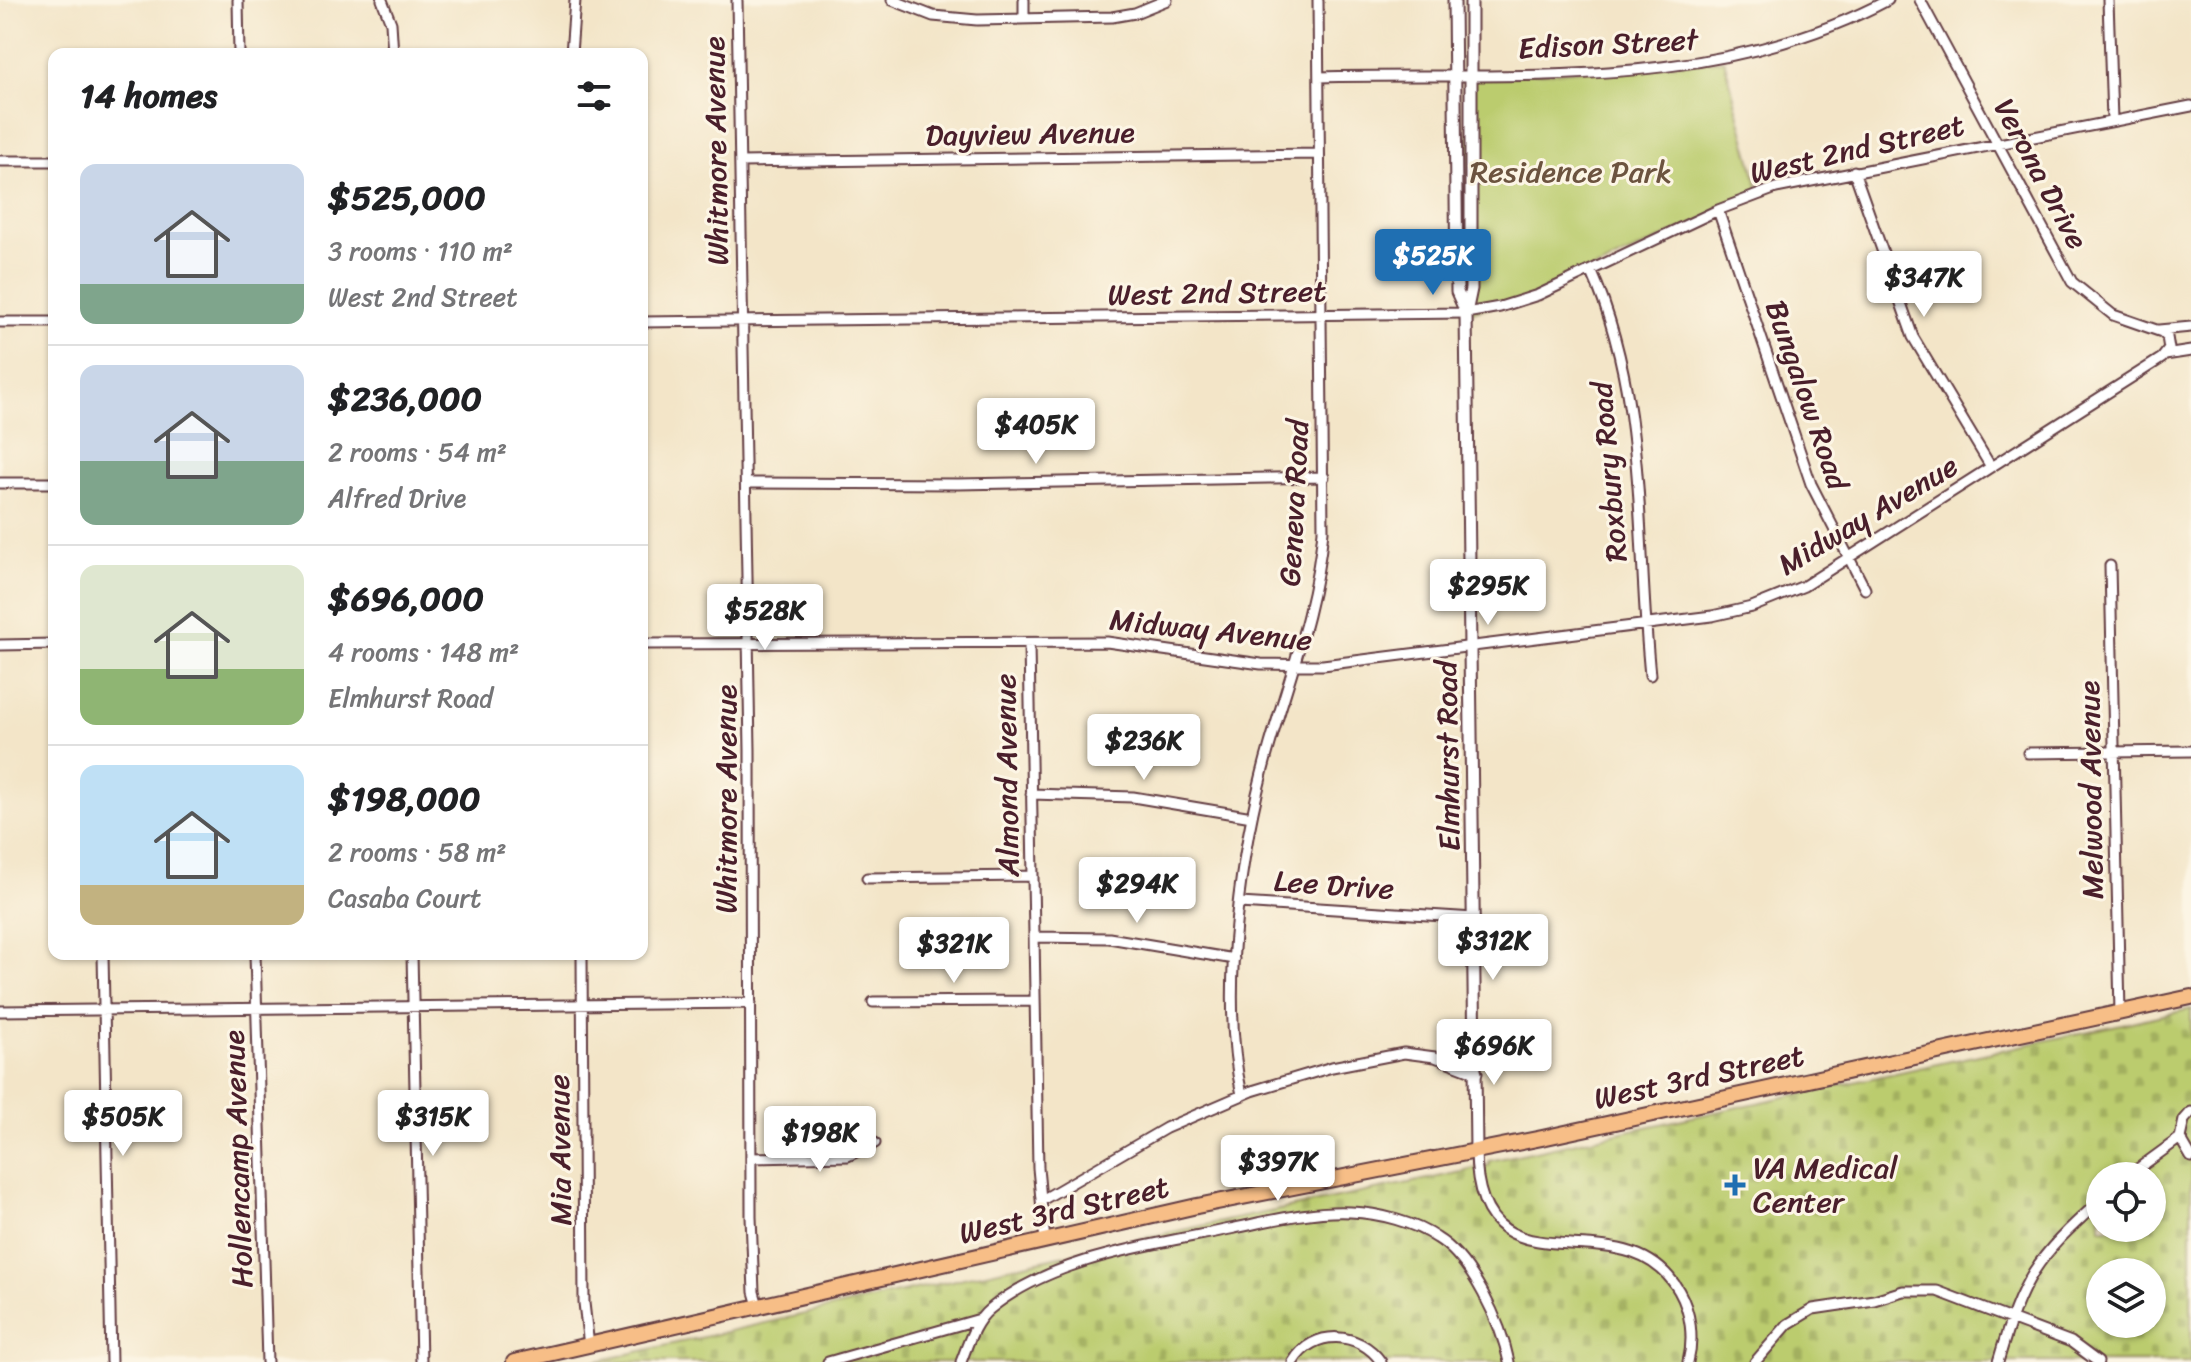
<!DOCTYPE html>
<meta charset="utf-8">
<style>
body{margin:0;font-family:Sriracha,sans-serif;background:#f6f6f6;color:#202124;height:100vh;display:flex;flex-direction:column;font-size:30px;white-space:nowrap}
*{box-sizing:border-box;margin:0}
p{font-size:26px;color:#757577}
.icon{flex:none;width:44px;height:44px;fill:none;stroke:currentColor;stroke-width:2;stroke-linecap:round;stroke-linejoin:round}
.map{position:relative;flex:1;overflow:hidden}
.details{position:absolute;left:48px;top:48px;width:600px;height:912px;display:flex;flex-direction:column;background:#fff;border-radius:16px;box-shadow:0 2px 6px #0004}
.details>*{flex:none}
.fabs{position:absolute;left:2086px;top:1162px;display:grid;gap:16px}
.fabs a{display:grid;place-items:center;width:80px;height:80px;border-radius:50%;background:#fff;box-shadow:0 2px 6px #0004;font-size:40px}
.price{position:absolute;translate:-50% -68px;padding:0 18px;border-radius:8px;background:#fff;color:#222;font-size:26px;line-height:52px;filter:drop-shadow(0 2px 4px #0008)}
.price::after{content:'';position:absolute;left:50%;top:48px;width:24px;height:18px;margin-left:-12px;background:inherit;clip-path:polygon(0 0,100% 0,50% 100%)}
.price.current{background:#1f6fb2;color:#fff}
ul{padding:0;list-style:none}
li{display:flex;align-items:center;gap:24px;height:200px;padding:0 32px}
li+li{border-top:2px solid #e0e0e0}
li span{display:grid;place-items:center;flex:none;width:224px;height:160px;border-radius:16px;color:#555}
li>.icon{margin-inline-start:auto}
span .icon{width:96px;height:96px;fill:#fffc;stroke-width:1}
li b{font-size:34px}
h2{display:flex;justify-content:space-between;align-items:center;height:96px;padding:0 32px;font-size:34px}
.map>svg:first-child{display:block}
.cemetery{fill:url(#cemetery-stones);stroke:#82764c;stroke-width:2;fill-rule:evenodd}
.park{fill:#bbcc6e;stroke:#82764c;stroke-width:2}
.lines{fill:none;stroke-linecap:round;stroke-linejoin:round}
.minor-casing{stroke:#633d43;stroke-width:13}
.tertiary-casing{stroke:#633d43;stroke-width:15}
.primary-casing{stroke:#633d43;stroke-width:18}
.minor{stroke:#fff;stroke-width:9}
.tertiary{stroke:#fff;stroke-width:11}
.primary{stroke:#f7be87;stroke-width:14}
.poi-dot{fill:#1f6fb2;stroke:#fcf5e5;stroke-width:3}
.labels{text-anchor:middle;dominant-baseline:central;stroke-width:6;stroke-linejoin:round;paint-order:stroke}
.street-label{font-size:30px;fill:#4a1f2b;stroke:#fcf5e5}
.park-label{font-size:30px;fill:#6c533f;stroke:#fcf5e5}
.poi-label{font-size:30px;fill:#4a1f2b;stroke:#fcf5e5;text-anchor:start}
</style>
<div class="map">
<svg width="2191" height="1362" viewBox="0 0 2191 1362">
<defs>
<pattern id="cemetery-stones" width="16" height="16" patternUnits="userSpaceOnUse" patternTransform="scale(2)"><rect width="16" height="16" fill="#bbcc6e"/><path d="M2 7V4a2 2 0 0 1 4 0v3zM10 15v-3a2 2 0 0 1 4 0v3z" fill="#a2af5f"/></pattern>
</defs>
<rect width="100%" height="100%" fill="#fcf5e5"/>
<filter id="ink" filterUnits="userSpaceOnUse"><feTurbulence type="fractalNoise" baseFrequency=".0125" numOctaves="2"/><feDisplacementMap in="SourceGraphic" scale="16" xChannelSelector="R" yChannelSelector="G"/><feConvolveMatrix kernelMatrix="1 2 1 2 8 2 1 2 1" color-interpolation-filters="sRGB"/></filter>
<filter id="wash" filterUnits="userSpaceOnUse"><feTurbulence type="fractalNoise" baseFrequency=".006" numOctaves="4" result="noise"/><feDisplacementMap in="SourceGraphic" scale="32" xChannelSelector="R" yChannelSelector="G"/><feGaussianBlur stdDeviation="1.8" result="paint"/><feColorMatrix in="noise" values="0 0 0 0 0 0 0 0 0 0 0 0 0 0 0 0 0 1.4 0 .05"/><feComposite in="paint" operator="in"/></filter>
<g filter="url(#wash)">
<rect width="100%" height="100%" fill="#f3e5c8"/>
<path class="cemetery" d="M2191 1009V1362H593L1105 1246 1462 1172 1490 1165 1489 1161ZM2100 1176H2152V1228H2100ZM2100 1272H2152V1324H2100Z"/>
<path class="park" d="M1724 60 1760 194 1538 295 1466 313 1470 73H1540Z"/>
</g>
<g filter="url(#ink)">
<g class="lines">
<g class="minor-casing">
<path id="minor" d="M238 0 239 54
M382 0 391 23 393 54
M737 0 750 750 751 1217 754 1292 759 1309
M892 0 933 16 977 20 1112 17 1135 13 1167 0
M1024 0V18
M2108 0 2112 120
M571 54 575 0
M1319 77C1511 72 1712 94 1888 0
M0 161H54
M741 162 1319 154
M1854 171 1913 337 1991 467
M1718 210 1811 484 1865 589
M1591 270C1648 399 1636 538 1650 675
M0 322H54
M642 322 1466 313 1500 307 1538 295 1718 210 1776 188 2191 106
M2159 330 2191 327
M2165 355 2191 351
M0 483H54
M747 483 958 484 1324 477
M2110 566 2120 1013
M642 644 1107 642 1261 664 1323 665 1712 616 1752 607 1804 586 2162 358 2169 349 2167 337 2162 332 2113 315 2072 282 1920 0
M1029 644 1038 1168 1045 1241
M0 645 54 644
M2028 753 2191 751
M1031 794 1133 797 1252 817
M867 878 1033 876
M1240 903 1474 918
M1034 937 1109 938 1234 959
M103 954 111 1362
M255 954 267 1362
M412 954 421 1362
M582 954 584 1303 589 1346
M873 1002 1035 1001
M0 1011 751 1003
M1242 1095C1219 993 1241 844 1270 744 1291 672 1316 606 1323 531L1318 0
M2191 1112 2184 1120 2180 1138 2191 1157
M1476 1151C1477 1307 1623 1194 1679 1291 1691 1312 1694 1339 1688 1362
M752 1158 848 1156 875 1143
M2128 1176 2180 1138
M1042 1200 1166 1128 1252 1091 1332 1067 1404 1053 1435 1057 1477 1073
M828 1362 980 1319
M961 1362C968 1344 974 1322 990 1309 1053 1257 1152 1245 1230 1229 1269 1221 1311 1210 1351 1212 1378 1213 1414 1222 1437 1238 1472 1259 1501 1323 1509 1362
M1293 1362C1313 1328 1360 1331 1381 1362
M1755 1362 1788 1324 1813 1309 1874 1300 1903 1291H1937L2071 1342 2098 1362
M1998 1362C2022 1279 2035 1258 2100 1201"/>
</g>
<g class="tertiary-casing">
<path id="tertiary" d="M1454 0 1457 292 1466 312
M1471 0V289L1466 313 1476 1151"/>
</g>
<g class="primary-casing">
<path id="primary" d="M514 1362 1197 1206 1542 1138 2191 997"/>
</g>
<use href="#minor" class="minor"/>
<use href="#tertiary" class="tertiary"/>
<use href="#primary" class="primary"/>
</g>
</g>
<path class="poi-dot" d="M1731 1173h8v8h8v8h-8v8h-8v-8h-8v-8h8z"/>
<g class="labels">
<g class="street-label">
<text transform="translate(1608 44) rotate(-3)">Edison Street</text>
<text transform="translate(1030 134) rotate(-1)">Dayview Avenue</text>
<text transform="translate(1857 149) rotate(-13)">West 2nd Street</text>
<text transform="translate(716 151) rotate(-91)">Whitmore Avenue</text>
<text transform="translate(2041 174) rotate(62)">Verona Drive</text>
<text transform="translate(1217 293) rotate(-1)">West 2nd Street</text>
<text transform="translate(1807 395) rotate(71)">Bungalow Road</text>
<text transform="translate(1609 472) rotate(-95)">Roxbury Road</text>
<text transform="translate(1294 503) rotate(-87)">Geneva Road</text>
<text transform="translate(1868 515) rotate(-31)">Midway Avenue</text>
<text transform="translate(1211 630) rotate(6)">Midway Avenue</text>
<text transform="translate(1448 756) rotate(-91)">Elmhurst Road</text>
<text transform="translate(1007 775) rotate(-91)">Almond Avenue</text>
<text transform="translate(2091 790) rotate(-91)">Melwood Avenue</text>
<text transform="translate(726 799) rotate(-90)">Whitmore Avenue</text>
<text transform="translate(1334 885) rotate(4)">Lee Drive</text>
<text transform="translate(1699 1077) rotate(-12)">West 3rd Street</text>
<text transform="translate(560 1150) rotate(-91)">Mia Avenue</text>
<text transform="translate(238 1159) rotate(-92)">Hollencamp Avenue</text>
<text transform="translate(1064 1210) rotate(-13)">West 3rd Street</text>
</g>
<g class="park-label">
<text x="1571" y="172">Residence Park</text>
</g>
<g class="poi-label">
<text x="1753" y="1168">VA Medical<tspan x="1753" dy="34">Center</tspan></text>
</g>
</g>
</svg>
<div class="fabs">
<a><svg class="icon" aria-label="locate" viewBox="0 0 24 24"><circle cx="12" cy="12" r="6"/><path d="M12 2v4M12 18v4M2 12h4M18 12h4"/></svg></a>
<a><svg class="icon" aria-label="layers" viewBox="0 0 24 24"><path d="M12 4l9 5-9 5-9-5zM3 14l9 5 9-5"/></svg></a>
</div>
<b class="price current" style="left:1433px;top:297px">$525K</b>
<b class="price" style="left:1924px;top:319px">$347K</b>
<b class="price" style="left:1036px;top:466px">$405K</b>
<b class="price" style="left:1488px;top:627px">$295K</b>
<b class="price" style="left:765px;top:652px">$528K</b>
<b class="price" style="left:1144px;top:782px">$236K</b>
<b class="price" style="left:1137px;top:925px">$294K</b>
<b class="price" style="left:1493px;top:982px">$312K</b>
<b class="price" style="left:954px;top:985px">$321K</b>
<b class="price" style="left:1494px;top:1087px">$696K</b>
<b class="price" style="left:123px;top:1158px">$505K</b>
<b class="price" style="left:433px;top:1158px">$315K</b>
<b class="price" style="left:820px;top:1174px">$198K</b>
<b class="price" style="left:1278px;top:1203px">$397K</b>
<section class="details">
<h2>14 homes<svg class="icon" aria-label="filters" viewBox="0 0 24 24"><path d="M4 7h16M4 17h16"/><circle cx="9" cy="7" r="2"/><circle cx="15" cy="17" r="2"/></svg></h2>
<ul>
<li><span style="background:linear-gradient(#c9d6e8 75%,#7fa58c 0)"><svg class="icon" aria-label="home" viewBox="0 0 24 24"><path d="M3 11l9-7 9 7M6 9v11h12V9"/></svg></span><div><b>$525,000</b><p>3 rooms · 110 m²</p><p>West 2nd Street</p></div></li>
<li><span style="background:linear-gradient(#c9d6e8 60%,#7fa58c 0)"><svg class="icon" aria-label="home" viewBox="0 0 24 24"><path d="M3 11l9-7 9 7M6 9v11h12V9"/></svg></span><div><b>$236,000</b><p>2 rooms · 54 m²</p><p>Alfred Drive</p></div></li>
<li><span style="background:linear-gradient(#dfe7d0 65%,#8fb573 0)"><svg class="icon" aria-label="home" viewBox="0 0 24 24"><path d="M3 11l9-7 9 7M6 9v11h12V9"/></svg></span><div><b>$696,000</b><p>4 rooms · 148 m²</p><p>Elmhurst Road</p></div></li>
<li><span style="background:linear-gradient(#bfe0f5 75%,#c2b280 0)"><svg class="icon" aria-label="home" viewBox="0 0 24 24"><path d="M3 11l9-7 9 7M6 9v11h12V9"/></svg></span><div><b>$198,000</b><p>2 rooms · 58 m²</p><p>Casaba Court</p></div></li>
</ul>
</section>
</div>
